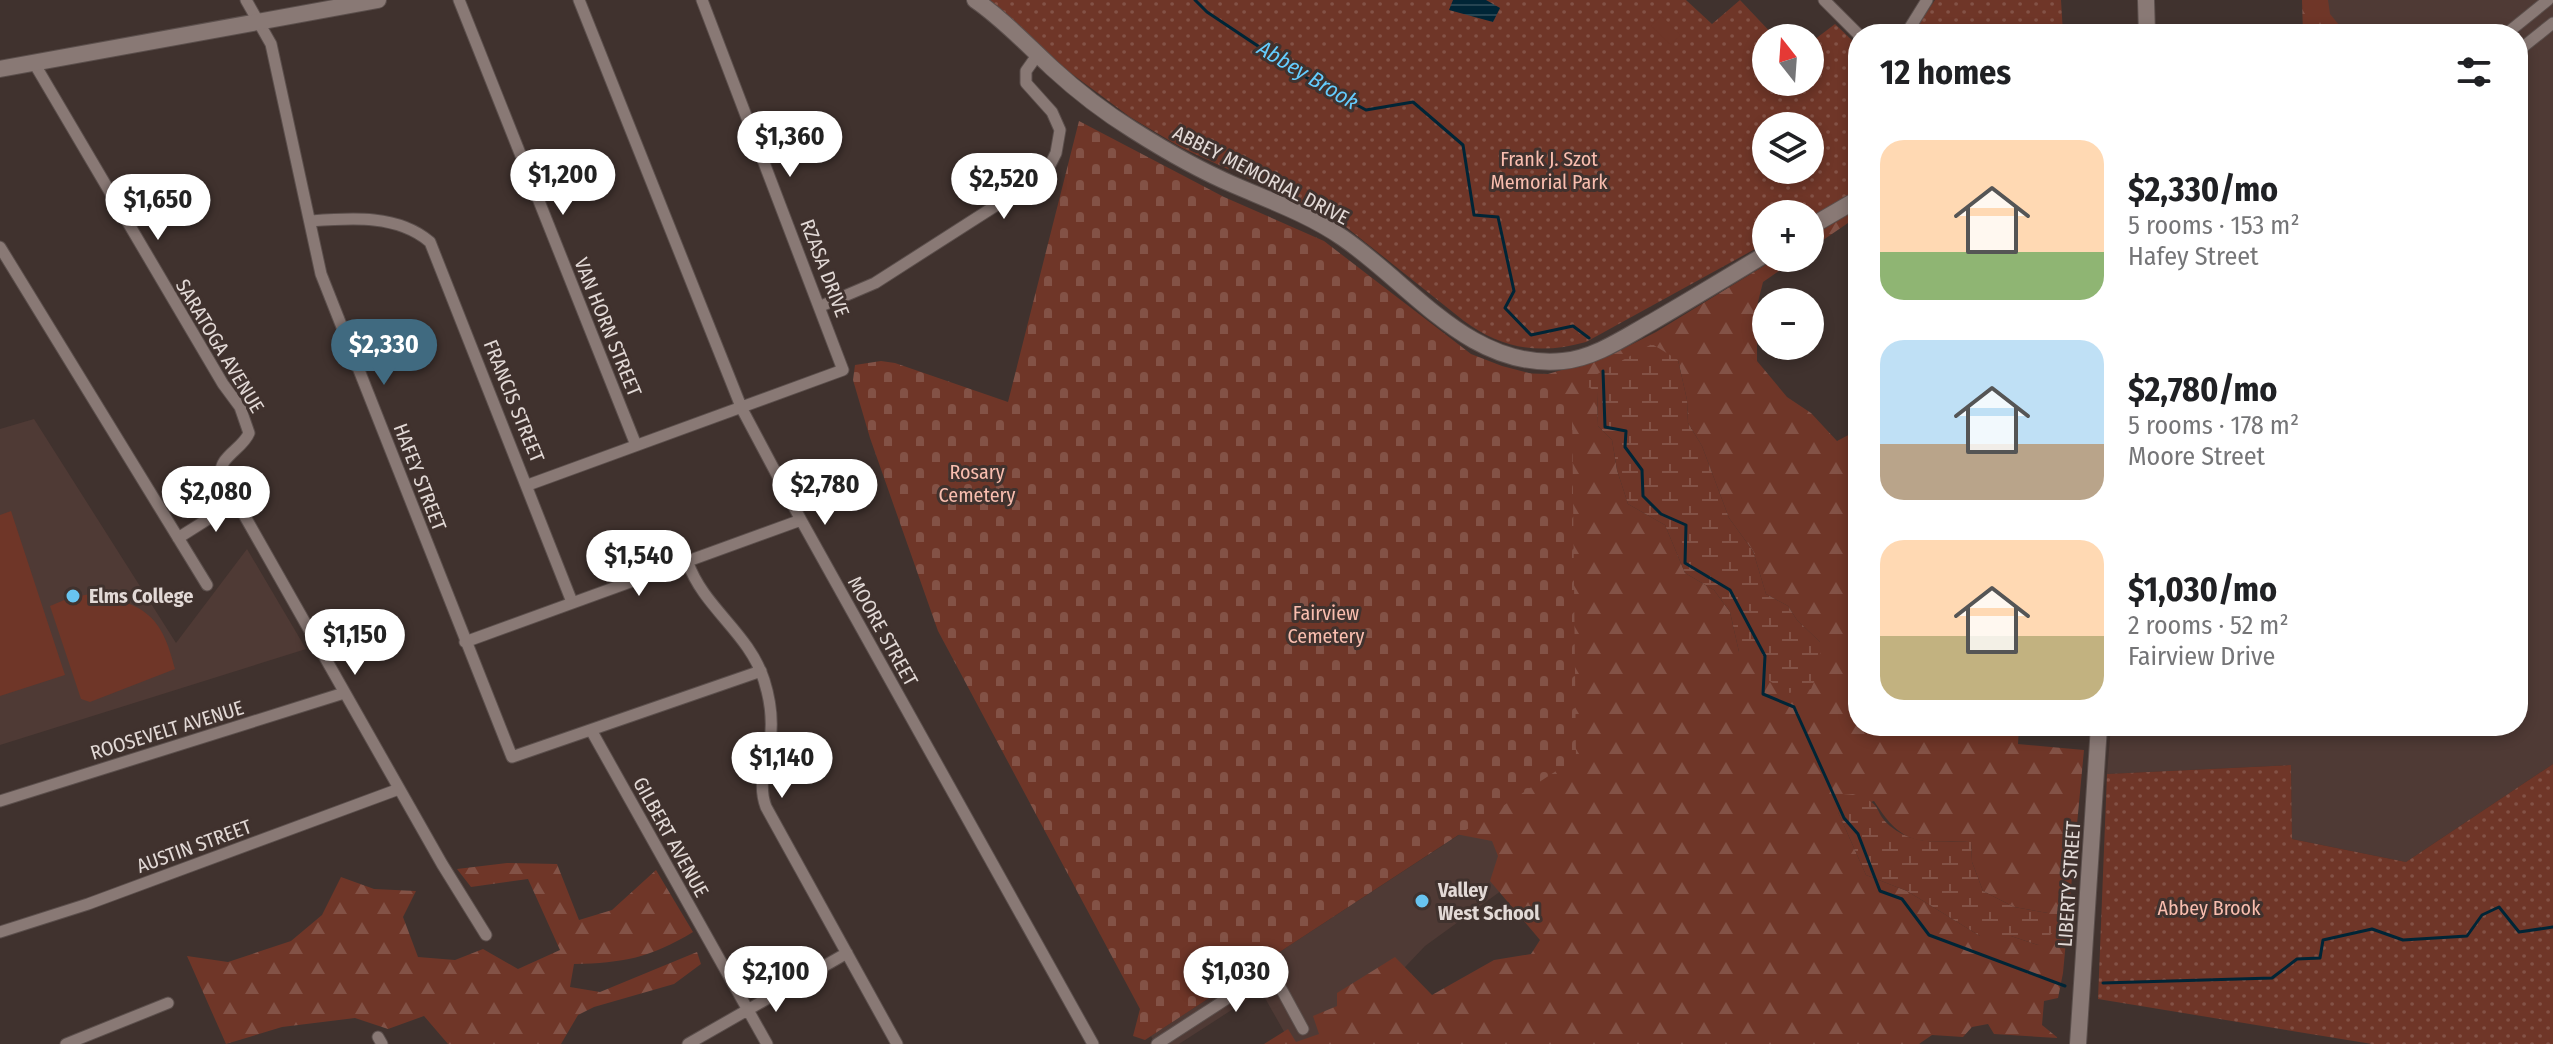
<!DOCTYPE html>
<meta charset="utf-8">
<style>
body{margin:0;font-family:"Fira Sans Condensed",sans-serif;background:#f6f6f6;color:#202124;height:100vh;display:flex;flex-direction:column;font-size:30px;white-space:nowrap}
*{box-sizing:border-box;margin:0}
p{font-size:26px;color:#757577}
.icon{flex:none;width:44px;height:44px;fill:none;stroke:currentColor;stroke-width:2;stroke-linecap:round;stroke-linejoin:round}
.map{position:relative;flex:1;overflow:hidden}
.sheet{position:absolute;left:1848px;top:24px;width:680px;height:712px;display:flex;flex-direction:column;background:#fff;border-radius:32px;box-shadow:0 4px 12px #0003}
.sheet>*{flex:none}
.needle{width:52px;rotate:343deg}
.fabs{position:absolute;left:1752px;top:24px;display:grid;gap:16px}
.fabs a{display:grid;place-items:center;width:72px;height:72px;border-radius:50%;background:#fff;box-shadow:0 4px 12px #0003;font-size:40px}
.price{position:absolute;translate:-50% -68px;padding:0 18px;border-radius:28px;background:#fff;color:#222;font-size:26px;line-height:52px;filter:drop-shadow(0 2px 4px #0008)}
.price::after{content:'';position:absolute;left:50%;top:48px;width:24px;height:18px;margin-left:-12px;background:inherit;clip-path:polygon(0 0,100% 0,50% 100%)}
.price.selected{background:#406a80;color:#fff}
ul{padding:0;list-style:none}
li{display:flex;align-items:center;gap:24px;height:200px;padding:0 32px}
li span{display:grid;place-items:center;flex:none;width:224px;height:160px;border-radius:24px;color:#555}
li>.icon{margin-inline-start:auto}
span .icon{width:96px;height:96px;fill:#fffc;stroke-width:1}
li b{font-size:34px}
h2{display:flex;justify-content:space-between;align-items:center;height:96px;padding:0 32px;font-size:34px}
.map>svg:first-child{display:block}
.built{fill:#4f3a35}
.forest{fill:url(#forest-firs);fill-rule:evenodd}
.wetland{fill:url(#wetland-marsh)}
.cemetery{fill:url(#cemetery-stones)}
.park{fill:url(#park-dots);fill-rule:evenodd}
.garden{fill:#6f3628}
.water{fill:url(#water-rules)}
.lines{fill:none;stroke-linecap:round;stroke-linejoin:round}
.stream{stroke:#002536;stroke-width:3}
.minor-casing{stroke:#5b4f4c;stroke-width:13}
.secondary-casing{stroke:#5b4f4c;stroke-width:18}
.minor{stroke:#897975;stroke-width:11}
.secondary{stroke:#897975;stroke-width:16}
.poi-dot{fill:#68c4f0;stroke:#40322e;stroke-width:3}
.labels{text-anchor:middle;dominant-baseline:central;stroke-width:6;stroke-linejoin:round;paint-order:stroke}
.park-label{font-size:20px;fill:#f9beaf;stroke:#40322e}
.street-label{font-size:20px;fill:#e2d9d6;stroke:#40322e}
.poi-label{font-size:20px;font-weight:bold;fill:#e2d9d6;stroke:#40322e;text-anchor:start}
.water-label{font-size:22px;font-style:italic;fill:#64ccfe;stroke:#40322e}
</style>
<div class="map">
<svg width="2553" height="1044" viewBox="0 0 2553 1044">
<defs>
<pattern id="forest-firs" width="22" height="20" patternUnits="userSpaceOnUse" patternTransform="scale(2)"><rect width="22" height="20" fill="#6f3628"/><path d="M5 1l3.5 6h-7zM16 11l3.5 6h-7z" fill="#835246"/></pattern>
<pattern id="wetland-marsh" width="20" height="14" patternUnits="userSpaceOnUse" patternTransform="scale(2)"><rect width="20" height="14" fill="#6f3628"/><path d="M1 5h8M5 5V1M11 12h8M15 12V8" fill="none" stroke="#835246"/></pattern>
<pattern id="cemetery-stones" width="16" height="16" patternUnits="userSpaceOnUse" patternTransform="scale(2)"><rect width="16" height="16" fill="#6f3628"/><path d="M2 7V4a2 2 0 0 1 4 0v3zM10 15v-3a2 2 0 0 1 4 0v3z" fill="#835246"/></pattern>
<pattern id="park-dots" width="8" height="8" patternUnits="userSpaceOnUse" patternTransform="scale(2)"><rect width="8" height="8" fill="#6f3628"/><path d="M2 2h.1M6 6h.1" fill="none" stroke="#835246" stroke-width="1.8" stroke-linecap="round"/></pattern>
<pattern id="water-rules" width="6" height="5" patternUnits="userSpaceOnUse" patternTransform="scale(2)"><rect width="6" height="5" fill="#002536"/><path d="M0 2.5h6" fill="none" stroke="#254452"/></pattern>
</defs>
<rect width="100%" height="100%" fill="#40322e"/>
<path class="built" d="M2324 0H2553V764L2406 862 2292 839 2291 765 2107 774 2111 726H2518V34H2299Z
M34 419 176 643 247 549 306 649 0 745V429Z
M1517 797 1549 856 1425 946 1332 1044H1291L1261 991 1179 1044H1155L1151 1036Z"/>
<path class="forest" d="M2302 0H2328L2330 14 2339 25 2337 34H2303Z
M1858 208V220L1848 223 1810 249V238Z
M1777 258H1798L1763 282 1757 306V361L1787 397 1811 413 1837 441 1858 430V726H2019L2018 744 2084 750 2063 973 2058 998 2044 1001 2042 1025 2058 1038 1994 1034 1988 1024 1972 1027 1963 1037 1932 1035 1919 1044H1264L1288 1029 1296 1042 1319 1034 1313 1016 1337 1006V993L1395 957 1432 995 1494 960 1531 954 1540 940 1490 881 1498 856 1492 841 1445 832 1472 358 1515 373 1548 374 1609 356 1656 332ZM1678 360 1687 400 1688 423 1702 446 1729 518 1753 551 1766 594 1788 606 1797 620 1820 642 1739 652 1730 612 1714 590 1685 573 1665 525 1628 504 1617 470 1612 440 1598 426 1597 392ZM1874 801C1904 848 1919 842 1971 841L1972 862 1983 891 2014 907 2048 913 2038 945 2011 936H1980L1907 891 1866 875 1838 812Z
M507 863 557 864 579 920 612 910 656 870 693 932C650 958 623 963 574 964L570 987 600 992 697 952 701 964 674 984 594 1007 578 1015 561 1044H448L424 1016 388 1029 355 1018 282 1027 226 1044 187 956 228 962 291 941 322 915 341 877 374 889 416 891 403 917 418 957 455 960 483 949 518 969 560 950 528 879 471 887 457 869Z"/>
<path class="wetland" d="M1652 344 1678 360 1687 400 1688 423 1702 446 1729 518 1753 551 1766 594 1788 606 1797 620 1820 642 1821 665 1811 689 1789 693 1758 674 1761 656 1739 652 1730 612 1714 590 1685 573 1665 525 1628 504 1617 470 1612 440 1598 426 1597 392 1581 383Z
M1853 794C1886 805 1871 809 1890 826 1914 846 1943 842 1971 841L1972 862 1983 891 2014 907 2048 913 2056 930 2038 945 2011 936H1980L1907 891 1866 875 1838 812 1843 795Z"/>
<path class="cemetery" d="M1079 121 1224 197 1324 241 1471 354 1502 366 1533 374 1572 405 1576 758 1145 1040 1133 1036 1140 1009 938 631 870 438 853 380 855 365 881 361 895 363 1008 402Z"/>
<path class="park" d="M990 0H1686L1712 24 1740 0 1776 38H1766V82H1810V43L1835 24 1858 46V190L1810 218V214H1766V243L1586 342C1540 355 1502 349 1464 321L1336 219 1182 148 1130 117 1068 71ZM1766 126H1810V170H1766Z
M1935 0H2061L2063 33 2120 34H1912Z
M2553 764V1044H2372L2098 999 2107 774 2291 765 2292 839 2406 862Z"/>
<path class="garden" d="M1661 15 1680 35 1671 45 1651 26Z
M11 511 65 675 0 696V515Z
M90 594C144 603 162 615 175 669L90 702 81 699 50 606 69 598Z"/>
<path class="water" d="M1453 0H1486L1500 8 1493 22 1449 10Z"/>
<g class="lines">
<path class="stream" d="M1195 0 1207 12 1300 74 1366 110 1413 102 1463 145 1474 215 1498 217 1514 291 1505 308 1531 335 1573 326 1589 338
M1603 371 1605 427 1626 431 1625 447 1642 470 1643 496 1661 514 1686 525 1685 563 1730 590 1765 656 1763 694 1794 707 1844 818 1858 834 1880 891 1902 899 1929 935 2065 986
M2103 983 2272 978 2297 959 2320 958 2323 940 2372 929 2403 940 2467 936 2482 915 2499 907 2519 932 2553 927"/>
<g class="minor-casing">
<path id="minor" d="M246 0 271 44 321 274 512 757 761 671
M459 0 636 445
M579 0 742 409 801 520 1093 1044
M1824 0 1858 34
M1906 34 1927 0
M2506 34 2548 0
M2518 51 2553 23
M34 63 223 384 240 407 249 433C243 449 216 458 222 476L442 864 486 935
M310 221C350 218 398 214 430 242L572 602
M0 247 207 585
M821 306 875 283 1003 201 1048 169 1056 153 1060 130 1052 112 1026 83V71L1038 54
M528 485 843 370 702 0
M178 538 235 502
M688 563C704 608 749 633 764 680 770 699 773 721 770 741 767 764 757 783 766 807L897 1044
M465 642 801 520
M591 730 767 1044
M0 801 344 693
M0 932 88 904 399 789
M378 1037 382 1044
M66 1044 168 1003
M688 1044 847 953
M1157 1044 1271 970 1303 1029"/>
</g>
<g class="secondary-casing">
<path id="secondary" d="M975 0C1003 19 1027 45 1052 68 1077 91 1104 112 1133 130 1166 151 1199 170 1234 185 1271 201 1310 215 1343 238 1413 286 1470 370 1563 361 1595 358 1625 337 1652 322 1690 300 1728 277 1766 254
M2146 0 2147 34
M0 69 378 0
M1810 227 1858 199
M2078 1044 2099 726"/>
</g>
<use href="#minor" class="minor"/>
<use href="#secondary" class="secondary"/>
</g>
<g class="poi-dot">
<circle cx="73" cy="596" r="8"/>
<circle cx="1422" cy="901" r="8"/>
</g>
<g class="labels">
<g class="park-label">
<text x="1549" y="159">Frank J. Szot<tspan x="1549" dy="23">Memorial Park</tspan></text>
<text x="977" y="472">Rosary<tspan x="977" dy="23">Cemetery</tspan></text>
<text x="1326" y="613">Fairview<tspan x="1326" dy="23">Cemetery</tspan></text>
<text x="2209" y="908">Abbey Brook</text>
</g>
<g class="street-label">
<text transform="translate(1261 175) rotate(27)">ABBEY MEMORIAL DRIVE</text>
<text transform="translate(825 268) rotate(69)">RZASA DRIVE</text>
<text transform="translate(608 327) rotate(68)">VAN HORN STREET</text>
<text transform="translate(220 346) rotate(59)">SARATOGA AVENUE</text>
<text transform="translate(514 401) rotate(68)">FRANCIS STREET</text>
<text transform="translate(420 477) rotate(69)">HAFEY STREET</text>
<text transform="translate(883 631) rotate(61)">MOORE STREET</text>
<text transform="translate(167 730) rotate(-17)">ROOSEVELT AVENUE</text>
<text transform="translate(671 837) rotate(61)">GILBERT AVENUE</text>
<text transform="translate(194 846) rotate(-20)">AUSTIN STREET</text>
<text transform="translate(2069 884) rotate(-86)">LIBERTY STREET</text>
</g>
<g class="poi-label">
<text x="89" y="596">Elms College</text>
<text x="1438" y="890">Valley<tspan x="1438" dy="23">West School</tspan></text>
</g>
<g class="water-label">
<text transform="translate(1308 75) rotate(31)">Abbey Brook</text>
</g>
</g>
</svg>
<div class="fabs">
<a><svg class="needle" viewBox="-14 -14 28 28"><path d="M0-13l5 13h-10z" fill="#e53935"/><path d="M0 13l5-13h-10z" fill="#757577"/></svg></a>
<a><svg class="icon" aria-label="layers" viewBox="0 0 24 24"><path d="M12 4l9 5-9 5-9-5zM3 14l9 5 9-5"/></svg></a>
<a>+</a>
<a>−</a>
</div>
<b class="price" style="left:790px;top:179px">$1,360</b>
<b class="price" style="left:563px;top:217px">$1,200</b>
<b class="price" style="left:1004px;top:221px">$2,520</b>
<b class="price" style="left:158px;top:242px">$1,650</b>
<b class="price selected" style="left:384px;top:387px">$2,330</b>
<b class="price" style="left:825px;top:527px">$2,780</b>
<b class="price" style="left:216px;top:534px">$2,080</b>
<b class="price" style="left:639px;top:598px">$1,540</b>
<b class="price" style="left:355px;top:677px">$1,150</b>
<b class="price" style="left:782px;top:800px">$1,140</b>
<b class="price" style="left:776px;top:1014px">$2,100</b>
<b class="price" style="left:1236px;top:1014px">$1,030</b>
<section class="sheet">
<h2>12 homes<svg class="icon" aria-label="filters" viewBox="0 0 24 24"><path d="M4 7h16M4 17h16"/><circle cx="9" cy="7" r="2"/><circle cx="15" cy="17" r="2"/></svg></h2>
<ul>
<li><span style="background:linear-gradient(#ffd9b3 70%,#8fb573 0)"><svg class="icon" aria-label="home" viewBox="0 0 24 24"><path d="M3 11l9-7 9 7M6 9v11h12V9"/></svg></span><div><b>$2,330/mo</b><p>5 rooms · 153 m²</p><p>Hafey Street</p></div></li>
<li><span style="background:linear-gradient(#bfe0f5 65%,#b9a48a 0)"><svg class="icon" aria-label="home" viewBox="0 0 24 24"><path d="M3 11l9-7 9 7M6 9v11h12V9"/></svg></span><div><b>$2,780/mo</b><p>5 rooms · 178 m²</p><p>Moore Street</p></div></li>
<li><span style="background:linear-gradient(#ffd9b3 60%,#c2b280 0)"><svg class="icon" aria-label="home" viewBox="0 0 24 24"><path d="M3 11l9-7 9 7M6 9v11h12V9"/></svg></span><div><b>$1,030/mo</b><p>2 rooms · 52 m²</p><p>Fairview Drive</p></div></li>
</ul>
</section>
</div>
